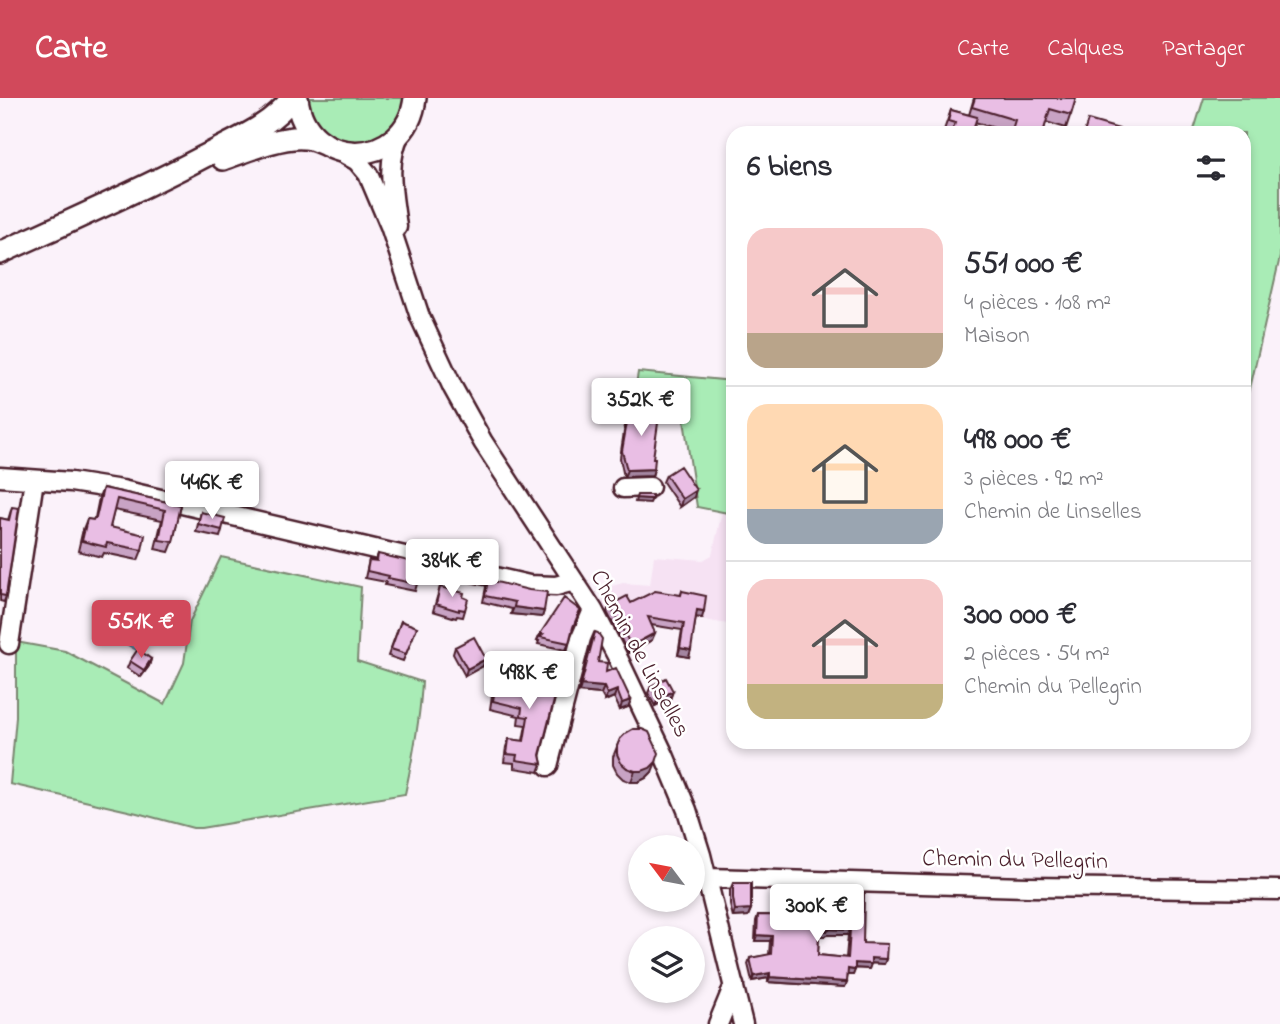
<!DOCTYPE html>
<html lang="fr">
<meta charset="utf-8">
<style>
body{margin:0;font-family:"Indie Flower",sans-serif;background:#f7f7f7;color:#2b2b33;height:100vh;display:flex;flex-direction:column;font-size:26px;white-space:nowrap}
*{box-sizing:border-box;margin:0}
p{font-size:23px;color:#7c7c81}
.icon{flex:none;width:38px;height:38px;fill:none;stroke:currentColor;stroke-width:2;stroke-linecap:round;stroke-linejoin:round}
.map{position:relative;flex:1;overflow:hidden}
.sheet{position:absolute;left:726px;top:28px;width:525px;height:623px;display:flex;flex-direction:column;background:#fff;border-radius:21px;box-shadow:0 4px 10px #0003}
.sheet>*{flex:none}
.needle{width:46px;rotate:302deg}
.buttons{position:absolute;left:628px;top:737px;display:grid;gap:14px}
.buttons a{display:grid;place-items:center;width:77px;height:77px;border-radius:50%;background:#fff;box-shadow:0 4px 10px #0003;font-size:35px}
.price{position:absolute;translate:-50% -60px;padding:0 16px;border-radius:7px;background:#fff;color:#222;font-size:23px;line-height:46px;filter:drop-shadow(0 2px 4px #0008)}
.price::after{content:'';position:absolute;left:50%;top:42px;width:21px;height:16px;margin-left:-10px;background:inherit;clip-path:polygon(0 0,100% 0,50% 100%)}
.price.active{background:#d1495b;color:#fff}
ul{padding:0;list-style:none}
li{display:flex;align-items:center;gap:21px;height:175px;padding:0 21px}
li+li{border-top:2px solid #e1e1e2}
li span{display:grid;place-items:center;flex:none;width:196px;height:140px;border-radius:21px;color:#555}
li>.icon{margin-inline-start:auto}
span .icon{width:84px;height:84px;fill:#fffc;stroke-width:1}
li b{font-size:30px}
h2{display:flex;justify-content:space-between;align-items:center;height:84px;padding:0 21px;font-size:30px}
header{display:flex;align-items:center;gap:42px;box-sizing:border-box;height:98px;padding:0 35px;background:#d1495b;color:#fff}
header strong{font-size:33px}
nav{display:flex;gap:38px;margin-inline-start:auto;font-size:24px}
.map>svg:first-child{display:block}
.built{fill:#f6e2f3}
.green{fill:#a9ecb6;stroke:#7a8670;stroke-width:2}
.water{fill:#8fc5ed;stroke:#73839f;stroke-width:2}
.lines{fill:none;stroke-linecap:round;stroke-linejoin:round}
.minor-casing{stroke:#4a1f2b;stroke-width:23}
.major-casing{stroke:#4a1f2b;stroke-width:26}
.minor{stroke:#fff;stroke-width:18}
.major{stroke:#fff;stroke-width:21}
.wall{fill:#c8a3c4;stroke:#4a1f2b;stroke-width:2;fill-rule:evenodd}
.shaded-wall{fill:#a385a0;stroke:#4a1f2b;stroke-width:2}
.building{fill:#e9bee4;stroke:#4a1f2b;stroke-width:2;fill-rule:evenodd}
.labels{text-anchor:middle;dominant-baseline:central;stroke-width:5;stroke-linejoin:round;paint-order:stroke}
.street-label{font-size:24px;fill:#4a1f2b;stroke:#fff}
</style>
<header>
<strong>Carte</strong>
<nav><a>Carte</a><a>Calques</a><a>Partager</a></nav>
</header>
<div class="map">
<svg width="1280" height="926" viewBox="0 0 1280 926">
<rect width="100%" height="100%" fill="#fbf2fa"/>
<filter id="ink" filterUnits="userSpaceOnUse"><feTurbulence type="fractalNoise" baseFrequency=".0143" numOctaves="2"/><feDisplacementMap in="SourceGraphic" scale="14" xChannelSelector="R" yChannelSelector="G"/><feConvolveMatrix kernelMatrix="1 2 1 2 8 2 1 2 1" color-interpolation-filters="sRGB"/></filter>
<g filter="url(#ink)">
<path class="built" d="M722 414 733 416V527L699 521 700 516 653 513 611 529 600 509 612 488 623 485 650 487 654 458 703 462 712 457Z"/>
<path class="green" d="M307 0H406C405 9 396 29 388 34 368 49 339 48 321 30 313 22 311 11 307 0Z
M1204 0H1280V159L1244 317V35H1193Z
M638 274 733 283V416L697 409 684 322 632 313Z
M221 459 361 489 357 563 422 584C420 622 413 659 405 696L201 730H193L137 715 10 686 16 619V544L65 553 165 606 184 565 190 523Z"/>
<path class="water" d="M110 517 146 526C149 537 151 545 140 553 133 551 131 549 125 545 120 542 111 542 104 539L101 530Z"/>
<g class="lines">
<g class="minor-casing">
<path id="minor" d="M339 53 357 63 368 76 390 128 420 219 453 290 483 344 593 512 617 558 664 657 687 712 701 757 743 926
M397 129C393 95 385 67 400 35
M0 379 71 384 122 392 529 487 556 488 574 483
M623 390 650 389
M9 546 34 382
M548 668 581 540 593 512
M708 780 1028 789 1280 792
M718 926 734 887"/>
</g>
<g class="major-casing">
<path id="major" d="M297 0C305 73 407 72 415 0
M223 61C246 53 280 38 304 40 312 40 319 44 326 47
M0 155C68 124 137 94 203 59 235 42 270 29 292 0"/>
</g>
<use href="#minor" class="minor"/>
<use href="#major" class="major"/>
</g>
<path class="wall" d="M974 0H1076L1066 30 1046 24 1043 35H1011L975 24 972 35H943L951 12 969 17Z
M630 307 654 371 652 378 624 379 620 360 627 314Z
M666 377 694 399 680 409 663 384Z
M103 390 181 407 173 444 169 454 155 451 162 422 114 412 110 429 142 452 138 462 104 455 102 459 78 453 83 431 87 421 93 422 95 420 99 400Z
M12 409 6 498 4 504 0 503V420L8 422Z
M201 414 222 432 220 439 196 434Z
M378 456 417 486 415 493 385 487 386 484 365 480 369 462 375 463Z
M488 482 544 513 542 519 511 516 512 511 483 504 486 489Z
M440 489 463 499 465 512 463 519 457 518 456 520 433 513Z
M682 493 702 520 696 519 689 559 678 557 682 532 651 527 652 542 628 555 607 514 610 507 631 505 681 497Z
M401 523 417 529 403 563 388 558Z
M595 534 598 564 631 602 628 609 620 612 614 599 605 603 601 596 579 594Z
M540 536 569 545 566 552 538 546 539 543H537Z
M455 549 486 561 483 568 465 578 453 556Z
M151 561 149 568 141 579 127 570 130 563Z
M511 573 559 583 540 657 542 666 539 674 514 670V665L504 664 506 649 509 641 523 643 526 627 518 626 519 618 490 611 493 591 496 583 507 585Z
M651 588 673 593 670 601 655 608 648 595Z
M620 641 652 674 646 680 638 684H631L623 681 617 675 613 667V659Z
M733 785 751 811 748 818 733 819 730 807V792Z
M842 797 863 845 886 861 884 866 871 865 869 871 855 870 853 877H848L845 889 768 884V880L752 883 748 866 750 860 769 857 770 843H755L756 823 758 817 840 818V802ZM826 837H848L846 860 818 857 819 838H825Z"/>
<path class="shaded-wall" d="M654 371 652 378 624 379 627 372Z
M696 392 694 399 680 409 682 401Z
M636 400 652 401 650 405 635 404Z
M514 509 544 513 542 519 511 516Z
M697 512 704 513 702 520 694 519Z
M655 535 652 542 628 555 631 548Z
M680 550 691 552 689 559 678 557Z
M151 561 149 568 141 579 144 572Z
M486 561 483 568 465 578 467 571Z
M581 587 604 589 601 596 579 594Z
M617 592 614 599 605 603 607 596Z
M673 593 670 601 655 608 658 601Z
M631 602 628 609 620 612 622 605Z
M656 664 652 674 646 680 638 684H631L635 673Z
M751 811 748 818 733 819 735 812Z
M827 831 850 832 848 837H826L825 838H817L819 833Z
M757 837 772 838 770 843H755Z
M871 860 886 861 884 866 869 865Z
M855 865 871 866 869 871 853 870Z
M848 871 855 872 853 877H846Z
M770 875 768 880 752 883 754 878Z
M770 879 847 884 845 889 768 884Z"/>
<path class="building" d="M975 0H1076L1071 17 1050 11 1043 35H1011L1015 22 972 9Z
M951 12 977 19 972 35H952L955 25 948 23Z
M1088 22 1126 33V35H1084Z
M630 307 660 311 653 360H655L654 371 627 372 622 353Z
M680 368 696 392 682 401 666 377Z
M103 390 181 407 173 444 159 442 165 412 117 401 110 429 145 437 142 452 107 445 106 449 82 443 87 421 93 422 94 420H96Z
M637 397H652V401L636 400Z
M12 409 19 410 6 498 0 497V420L9 422Z
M201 414 225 420 222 432 198 426Z
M378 456 422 466 417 486 388 480 389 478 367 473 369 462 377 463Z
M488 482 529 492 547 494 544 513 514 509 515 504 485 498Z
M440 489 464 495 463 499 468 501 465 512 459 511V513L436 506Z
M655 493 681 497 682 493 706 498 704 513 697 512 691 552 680 550 684 525 648 519 655 535 631 548 610 507 627 498 631 505Z
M564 500 580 512 573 529 569 545 540 539 543 536H540Z
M401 523 417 529 406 556 391 551Z
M595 534 598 535 602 541 598 564 607 565 606 574 616 570 631 602 622 605 617 592 607 596 604 589 581 587Z
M474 539 486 561 467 571 455 549Z
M138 551 151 561 144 572 130 563Z
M511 573 559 583 540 657 542 666 516 662 517 657 507 656 509 641 524 643 528 619 521 618 522 610 493 603 496 583 508 585Z
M666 580 673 593 658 601 651 588Z
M633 631H642L649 634 659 655 656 664 650 670 642 673H635L627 670 621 665 617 656V648L620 641 626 635Z
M733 785H751V811L735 812 733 800Z
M842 797H864L863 845 887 846 886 861 871 860V866L855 865V872L848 871 847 884 770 879V875L754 878 750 860 771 856 772 838 757 837 758 817 842 818ZM827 831 850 832 848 860 818 857 819 833H827Z"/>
</g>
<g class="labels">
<g class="street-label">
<text transform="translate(639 556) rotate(62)">Chemin de Linselles</text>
<text transform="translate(1015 763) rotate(1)">Chemin du Pellegrin</text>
</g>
</g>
</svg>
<div class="buttons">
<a><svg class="needle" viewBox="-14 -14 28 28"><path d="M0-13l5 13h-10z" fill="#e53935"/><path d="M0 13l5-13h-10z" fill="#7c7c81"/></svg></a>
<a><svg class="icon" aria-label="layers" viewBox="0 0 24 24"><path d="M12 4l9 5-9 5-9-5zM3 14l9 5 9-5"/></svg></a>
</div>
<b class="price" style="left:641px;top:340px">352K €</b>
<b class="price" style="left:212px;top:423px">446K €</b>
<b class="price" style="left:452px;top:501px">384K €</b>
<b class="price active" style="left:141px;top:562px">551K €</b>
<b class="price" style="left:529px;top:613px">498K €</b>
<b class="price" style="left:817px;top:846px">300K €</b>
<section class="sheet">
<h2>6 biens<svg class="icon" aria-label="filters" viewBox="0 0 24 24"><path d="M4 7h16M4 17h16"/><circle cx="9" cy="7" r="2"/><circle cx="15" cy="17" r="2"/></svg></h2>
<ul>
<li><span style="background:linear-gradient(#f6c9c9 75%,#b9a48a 0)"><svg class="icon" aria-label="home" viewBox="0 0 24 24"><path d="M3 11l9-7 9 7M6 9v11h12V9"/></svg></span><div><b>551 000 €</b><p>4 pièces · 108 m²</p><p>Maison</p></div></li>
<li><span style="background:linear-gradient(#ffd9b3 75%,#9aa5b1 0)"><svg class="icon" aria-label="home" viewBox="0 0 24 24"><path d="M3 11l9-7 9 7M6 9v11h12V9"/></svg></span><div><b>498 000 €</b><p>3 pièces · 92 m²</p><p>Chemin de Linselles</p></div></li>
<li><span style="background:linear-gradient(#f6c9c9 75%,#c2b280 0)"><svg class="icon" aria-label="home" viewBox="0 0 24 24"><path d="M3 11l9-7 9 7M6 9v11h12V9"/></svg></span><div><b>300 000 €</b><p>2 pièces · 54 m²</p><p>Chemin du Pellegrin</p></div></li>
</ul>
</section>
</div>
